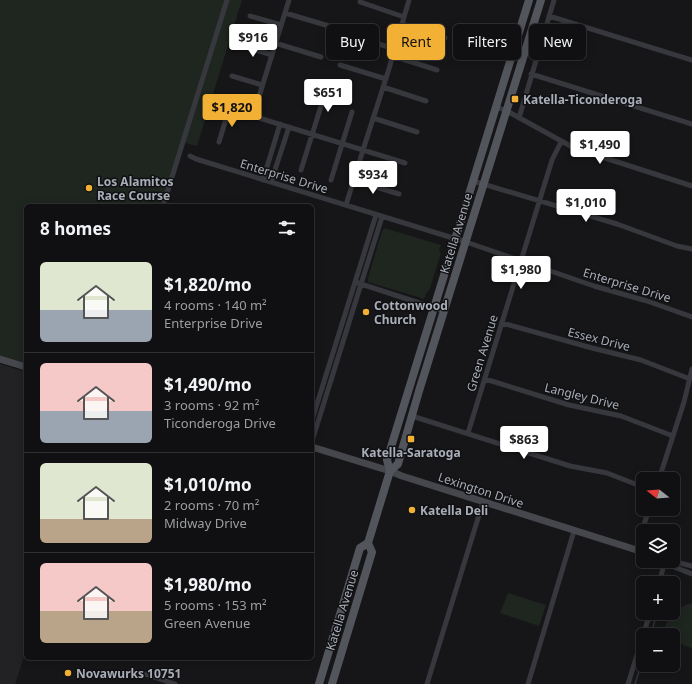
<!DOCTYPE html>
<meta charset="utf-8">
<style>
body{margin:0;font-family:"Noto Sans",sans-serif;background:#1e1e20;color:#f1f3f6;height:100vh;display:flex;flex-direction:column;font-size:15px;white-space:nowrap}
*{box-sizing:border-box;margin:0}
p{font-size:13px;color:#9c9d9f}
.icon{flex:none;width:22px;height:22px;fill:none;stroke:currentColor;stroke-width:2;stroke-linecap:round;stroke-linejoin:round}
.map{position:relative;flex:1;overflow:hidden}
.side{position:absolute;left:24px;top:204px;width:290px;height:456px;display:flex;flex-direction:column;background:#101012;border-radius:6px;box-shadow:0 2px 10px #0003,0 0 0 1px #303032}
.side>*{flex:none}
.hud{position:absolute;left:326px;top:24px;width:306px;height:36px;display:flex;gap:8px}
.needle{width:26px;rotate:287deg}
.tools{position:absolute;left:636px;top:472px;display:grid;gap:8px}
.tools a{display:grid;place-items:center;width:44px;height:44px;border-radius:6px;background:#101012;box-shadow:0 2px 10px #0003,0 0 0 1px #303032;font-size:20px}
.price{position:absolute;translate:-50% -34px;padding:0 9px;border-radius:4px;background:#fff;color:#222;font-size:13px;line-height:26px;filter:drop-shadow(0 1px 2px #0008)}
.price::after{content:'';position:absolute;left:50%;top:24px;width:12px;height:9px;margin-left:-6px;background:inherit;clip-path:polygon(0 0,100% 0,50% 100%)}
.price.current{background:#f2b134;color:#111}
ul{padding:0;list-style:none}
li{display:flex;align-items:center;gap:12px;height:100px;padding:0 16px}
li+li{border-top:1px solid #303032}
li span{display:grid;place-items:center;flex:none;width:112px;height:80px;border-radius:6px;color:#555}
li>.icon{margin-inline-start:auto}
span .icon{width:48px;height:48px;fill:#fffc;stroke-width:1}
li b{font-size:17px}
h2{display:flex;justify-content:space-between;align-items:center;height:48px;padding:0 16px;font-size:17px}
.pill{padding:0 14px;border-radius:6px;background:#101012;box-shadow:0 2px 10px #0003,0 0 0 1px #303032;font-size:14px;line-height:36px}
.pill.current{background:#f2b134;color:#111}
.map>svg:first-child{display:block}
.built{fill:#222225}
.green{fill:#1e261f}
.lines{fill:none;stroke-linecap:round;stroke-linejoin:round}
.stream{stroke:#2c353c;stroke-width:1.5}
.street{stroke:#37383d;stroke-width:5}
.secondary{stroke:#45474d;stroke-width:7}
.primary{stroke:#53555c;stroke-width:8}
.poi-dot{fill:#f2b134;stroke:#111113;stroke-width:1.5}
.labels{text-anchor:middle;dominant-baseline:central;stroke-width:3;stroke-linejoin:round;paint-order:stroke}
.poi-label{font-size:12px;font-weight:bold;fill:#a8adb8;stroke:#111113;text-anchor:start}
.street-label{font-size:12px;fill:#a8adb8;stroke:#111113}
</style>
<div class="map">
<svg width="692" height="684" viewBox="0 0 692 684">
<rect width="100%" height="100%" fill="#161618"/>
<path class="built" d="M0 364 26 372V651L15 684H0Z"/>
<path class="green" d="M0 0H242L197 146 185 143 165 206H26V364L0 356Z
M384 228 441 245 439 250 441 253 429 291 427 292 424 299 420 298V297H418L368 282V278L382 231Z
M508 593 546 605 539 626 500 613Z
M692 603V648L683 645 673 639V635H666L662 633C670 616 674 608 692 603Z"/>
<g class="lines">
<path class="stream" d="M651 635 657 613
M635 684 643 659"/>
<path class="street" d="M289 0 253 116 405 163
M360 2 404 17
M285 13 329 26
M250 16 281 25
M549 16 692 60
M402 24 445 38
M349 35 395 49
M275 43 321 57
M240 45 272 55
M393 56 437 70
M340 65 386 79
M531 74 692 124
M232 76 262 85
M383 87 426 101
M219 106 253 116
M496 107 507 111 574 148 692 186
M373 118 417 132
M519 118 554 0
M219 142 229 109
M190 156 196 159 466 242 594 286 647 301 692 317
M301 170 327 87
M263 180 280 124
M331 180 352 112
M353 180 399 194
M473 181 617 224 677 246 692 249
M271 182 289 127
M346 205 363 150 388 72 409 0
M163 206 227 0
M358 283 444 311
M502 323 592 348 641 360 690 379
M485 379 569 405 621 416 673 436
M412 416 570 466 607 473 643 487
M312 420 376 215
M468 433 552 160 561 142
M312 441 382 217
M659 479 684 402 692 369
M636 550 649 509
M692 566 672 561H665L674 567 692 574
M659 583 665 561
M145 674 175 684
M427 684 483 502
M528 684 574 531
M628 684 650 613"/>
<path class="secondary" d="M0 359 26 367
M312 447 390 471 402 476 643 552"/>
<path class="primary" d="M390 471 387 460 529 0
M319 684 360 548 368 543 390 471 398 464 419 391 541 0
M332 684 372 552 368 543"/>
</g>
<g class="poi-dot">
<rect x="511" y="95" width="8" height="8" rx="2"/>
<circle cx="89" cy="188" r="4"/>
<circle cx="366" cy="312" r="4"/>
<rect x="407" y="435" width="8" height="8" rx="2"/>
<circle cx="412" cy="510" r="4"/>
<circle cx="68" cy="673" r="4"/>
</g>
<g class="labels">
<g class="poi-label">
<text x="523" y="99">Katella-Ticonderoga</text>
<text x="97" y="181">Los Alamitos<tspan x="97" dy="14">Race Course</tspan></text>
<text x="374" y="305">Cottonwood<tspan x="374" dy="14">Church</tspan></text>
<text x="411" y="452" text-anchor="middle">Katella-Saratoga</text>
<text x="420" y="510">Katella Deli</text>
<text x="76" y="673">Novawurks 10751</text>
</g>
<g class="street-label">
<text transform="translate(284 176) rotate(17)">Enterprise Drive</text>
<text transform="translate(456 233) rotate(-73)">Katella Avenue</text>
<text transform="translate(627 285) rotate(17)">Enterprise Drive</text>
<text transform="translate(599 339) rotate(14)">Essex Drive</text>
<text transform="translate(482 353) rotate(-73)">Green Avenue</text>
<text transform="translate(582 396) rotate(14)">Langley Drive</text>
<text transform="translate(481 490) rotate(18)">Lexington Drive</text>
<text transform="translate(342 610) rotate(-73)">Katella Avenue</text>
</g>
</g>
</svg>
<div class="tools">
<a><svg class="needle" viewBox="-14 -14 28 28"><path d="M0-13l5 13h-10z" fill="#e53935"/><path d="M0 13l5-13h-10z" fill="#9c9d9f"/></svg></a>
<a><svg class="icon" aria-label="layers" viewBox="0 0 24 24"><path d="M12 4l9 5-9 5-9-5zM3 14l9 5 9-5"/></svg></a>
<a>+</a>
<a>−</a>
</div>
<b class="price" style="left:253px;top:58px">$916</b>
<b class="price" style="left:328px;top:113px">$651</b>
<b class="price current" style="left:232px;top:128px">$1,820</b>
<b class="price" style="left:600px;top:165px">$1,490</b>
<b class="price" style="left:373px;top:195px">$934</b>
<b class="price" style="left:586px;top:223px">$1,010</b>
<b class="price" style="left:521px;top:290px">$1,980</b>
<b class="price" style="left:524px;top:460px">$863</b>
<div class="hud">
<a class="pill">Buy</a>
<a class="pill current">Rent</a>
<a class="pill">Filters</a>
<a class="pill">New</a>
</div>
<section class="side">
<h2>8 homes<svg class="icon" aria-label="filters" viewBox="0 0 24 24"><path d="M4 7h16M4 17h16"/><circle cx="9" cy="7" r="2"/><circle cx="15" cy="17" r="2"/></svg></h2>
<ul>
<li><span style="background:linear-gradient(#dfe7d0 60%,#9aa5b1 0)"><svg class="icon" aria-label="home" viewBox="0 0 24 24"><path d="M3 11l9-7 9 7M6 9v11h12V9"/></svg></span><div><b>$1,820/mo</b><p>4 rooms · 140 m²</p><p>Enterprise Drive</p></div></li>
<li><span style="background:linear-gradient(#f6c9c9 60%,#9aa5b1 0)"><svg class="icon" aria-label="home" viewBox="0 0 24 24"><path d="M3 11l9-7 9 7M6 9v11h12V9"/></svg></span><div><b>$1,490/mo</b><p>3 rooms · 92 m²</p><p>Ticonderoga Drive</p></div></li>
<li><span style="background:linear-gradient(#dfe7d0 70%,#b9a48a 0)"><svg class="icon" aria-label="home" viewBox="0 0 24 24"><path d="M3 11l9-7 9 7M6 9v11h12V9"/></svg></span><div><b>$1,010/mo</b><p>2 rooms · 70 m²</p><p>Midway Drive</p></div></li>
<li><span style="background:linear-gradient(#f6c9c9 60%,#b9a48a 0)"><svg class="icon" aria-label="home" viewBox="0 0 24 24"><path d="M3 11l9-7 9 7M6 9v11h12V9"/></svg></span><div><b>$1,980/mo</b><p>5 rooms · 153 m²</p><p>Green Avenue</p></div></li>
</ul>
</section>
</div>
